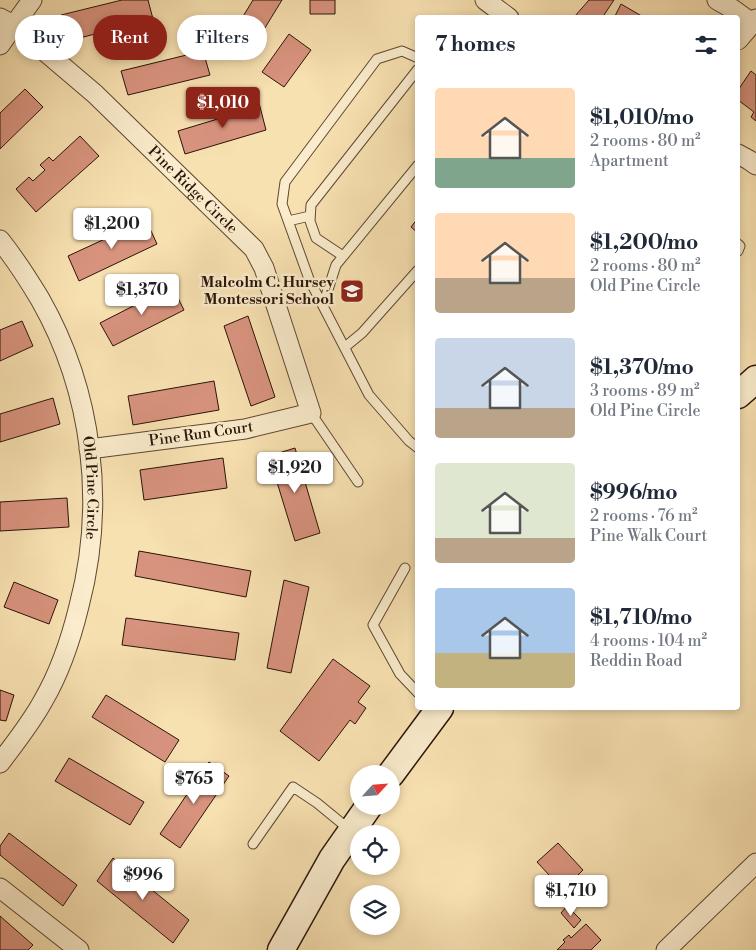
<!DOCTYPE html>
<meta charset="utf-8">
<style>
body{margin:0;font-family:"Libre Bodoni",serif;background:#f6f6f7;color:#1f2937;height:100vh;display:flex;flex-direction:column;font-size:19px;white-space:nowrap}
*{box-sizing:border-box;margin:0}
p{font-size:16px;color:#747a83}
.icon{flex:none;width:28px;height:28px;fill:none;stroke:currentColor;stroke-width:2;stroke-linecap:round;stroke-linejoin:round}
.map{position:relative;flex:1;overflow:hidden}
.side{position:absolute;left:415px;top:15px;width:325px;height:695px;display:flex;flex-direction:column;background:#fff;border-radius:5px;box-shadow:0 2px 8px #0003}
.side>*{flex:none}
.top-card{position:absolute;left:15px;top:15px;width:325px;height:45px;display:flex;gap:10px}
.needle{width:32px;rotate:64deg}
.tools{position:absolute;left:350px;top:765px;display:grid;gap:10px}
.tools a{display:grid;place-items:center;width:50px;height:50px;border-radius:50%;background:#fff;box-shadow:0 2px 8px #0003;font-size:25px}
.price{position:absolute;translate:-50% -42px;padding:0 11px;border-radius:5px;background:#fff;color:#222;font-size:16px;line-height:32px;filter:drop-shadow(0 1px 2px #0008)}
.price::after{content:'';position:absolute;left:50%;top:30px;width:15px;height:11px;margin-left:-8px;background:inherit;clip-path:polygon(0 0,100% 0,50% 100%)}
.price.current{background:#8f2418;color:#fff}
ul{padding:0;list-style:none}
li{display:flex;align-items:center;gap:15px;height:125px;padding:0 20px}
li span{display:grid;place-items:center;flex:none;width:140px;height:100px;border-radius:5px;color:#555}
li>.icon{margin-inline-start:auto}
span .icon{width:60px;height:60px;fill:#fffc;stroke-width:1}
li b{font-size:21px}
h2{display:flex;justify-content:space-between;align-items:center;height:60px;padding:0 20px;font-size:21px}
.chip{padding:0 18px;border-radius:22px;background:#fff;box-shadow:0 2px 8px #0003;font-size:18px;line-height:45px}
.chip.current{background:#8f2418;color:#fff}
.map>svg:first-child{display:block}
.building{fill:#d8937e;stroke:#2a1408}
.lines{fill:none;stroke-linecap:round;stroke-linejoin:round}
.lane-casing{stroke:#5e4732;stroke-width:11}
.street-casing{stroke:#5e4732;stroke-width:21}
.secondary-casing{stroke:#2a1408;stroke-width:29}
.lane{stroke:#faeccc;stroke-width:9}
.street{stroke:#faeccc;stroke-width:19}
.secondary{stroke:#faeccc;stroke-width:26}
.labels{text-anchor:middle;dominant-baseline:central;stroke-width:5;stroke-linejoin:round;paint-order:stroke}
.street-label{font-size:15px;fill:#2a1408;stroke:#faeccc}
.poi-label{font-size:15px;font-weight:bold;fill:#2a1408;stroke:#faeccc;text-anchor:end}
</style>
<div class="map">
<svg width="756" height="950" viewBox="0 0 756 950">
<rect width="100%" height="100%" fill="#f8e1b1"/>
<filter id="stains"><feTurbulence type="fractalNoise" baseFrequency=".004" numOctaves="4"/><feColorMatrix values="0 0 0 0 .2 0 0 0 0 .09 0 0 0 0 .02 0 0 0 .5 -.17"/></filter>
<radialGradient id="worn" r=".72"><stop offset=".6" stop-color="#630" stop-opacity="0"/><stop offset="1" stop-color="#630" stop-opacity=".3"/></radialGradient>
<path class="building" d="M122 0H148L153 19 68 41 61 15Z
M253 0H282L260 36 239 23Z
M310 0H335V14H310Z
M589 0H614L602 18H576L575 16Z
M621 4 645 18H614Z
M289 34 311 50 284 87 262 72Z
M203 51 210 75 128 95 121 71Z
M751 71 756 75V121L751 117 754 112 738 100V90Z
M25 89 43 107 0 149V113Z
M259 103 266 130 185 154 178 131 234 114 233 111Z
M80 136 99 156 36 212 16 189 29 177 33 181 45 170 40 165 49 157 53 161Z
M418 218V233L411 227Z
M146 220 157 244 79 281 68 256Z
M172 286 184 310 113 346 100 323Z
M248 316 275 397 251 406 224 326Z
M22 321 33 346 0 361V330Z
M214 381 219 410 133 425 128 396Z
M53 398 60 424 0 442V414Z
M295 448 320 533 295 541 269 456Z
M223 458 227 488 144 500 140 470Z
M67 498 69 527 0 531V502Z
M139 551 251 571 246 597 135 576Z
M284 580 309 587 291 673 267 668Z
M14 582 58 600 49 624 4 607Z
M126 618 239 633 235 660 122 645Z
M333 659 370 686 358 702 366 708 355 724 350 720 319 761 280 731Z
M0 690 14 695 6 721 0 720Z
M106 695 179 740 165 762 92 717Z
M69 758 144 802 130 825 55 781Z
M209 762 229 776 180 848 160 834Z
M9 833 77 885 63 906 0 855V846Z
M558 843 583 870 563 890 537 862Z
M113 858 189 920 173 943 97 881Z
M567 906 581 920 574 928 561 913Z
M0 916 33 945 28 950H0Z
M586 924 601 940 591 950H557L565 942 563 940 569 935 571 938Z"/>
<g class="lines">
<g class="lane-casing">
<path id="lane" d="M418 58 402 51 377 59 285 182 282 204 309 279 369 395 409 441 418 448
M288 221 310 216
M738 244 740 246 738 251
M343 256 316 238 310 221 311 205 418 69
M323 305 336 265 418 165
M345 347 362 333 418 270
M311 413 358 482
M405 568 373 625 400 674 418 693
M253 844 293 787 317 803 350 830"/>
</g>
<g class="street-casing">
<g id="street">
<path d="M485 0 509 18"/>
<path d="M717 0 731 8 752 23"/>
<path id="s1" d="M0 18 15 26 95 94 254 249 264 268 311 413 245 429 89 449"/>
<path d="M738 40 756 19"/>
<path d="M0 45 32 0"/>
<path d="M738 154 749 160 756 165"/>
<path id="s2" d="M0 240C15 259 28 279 40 299 93 392 106 504 79 606 71 639 60 672 43 701 31 723 15 743 0 763"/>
<path d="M0 888 79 950"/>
<path d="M666 950 756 863"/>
</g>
</g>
<g class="secondary-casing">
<path id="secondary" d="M738 395 756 379
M391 774 440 708
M281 950 332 859 369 806"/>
</g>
<use href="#lane" class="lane"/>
<use href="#street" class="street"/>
<use href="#secondary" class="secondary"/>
</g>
<defs>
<g id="school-square" transform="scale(1.25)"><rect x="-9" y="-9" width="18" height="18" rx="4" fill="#8f2418" stroke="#faeccc"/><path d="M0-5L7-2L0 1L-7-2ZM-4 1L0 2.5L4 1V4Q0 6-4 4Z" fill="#fff"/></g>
</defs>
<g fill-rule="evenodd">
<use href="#school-square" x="352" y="291"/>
</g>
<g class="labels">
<g class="street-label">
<text stroke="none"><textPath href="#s1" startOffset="259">Pine Ridge Circle</textPath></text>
<text transform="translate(201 434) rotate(-8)">Pine Run Court</text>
<text stroke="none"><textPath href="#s2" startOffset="269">Old Pine Circle</textPath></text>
</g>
<g class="poi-label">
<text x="334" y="282">Malcolm C. Hursey<tspan x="334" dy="17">Montessori School</tspan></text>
</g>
</g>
<rect width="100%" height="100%" filter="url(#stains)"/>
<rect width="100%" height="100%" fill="url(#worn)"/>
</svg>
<div class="tools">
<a><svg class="needle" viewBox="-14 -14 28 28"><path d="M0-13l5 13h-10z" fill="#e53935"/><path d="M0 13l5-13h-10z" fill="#747a83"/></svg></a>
<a><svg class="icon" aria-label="locate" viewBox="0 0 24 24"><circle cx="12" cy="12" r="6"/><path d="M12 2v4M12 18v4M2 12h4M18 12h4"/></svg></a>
<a><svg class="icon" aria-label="layers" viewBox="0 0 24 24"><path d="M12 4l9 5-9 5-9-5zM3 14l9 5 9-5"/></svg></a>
</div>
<b class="price current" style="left:223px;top:129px">$1,010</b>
<b class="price" style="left:112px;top:250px">$1,200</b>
<b class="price" style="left:142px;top:316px">$1,370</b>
<b class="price" style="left:295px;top:494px">$1,920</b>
<b class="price" style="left:194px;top:805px">$765</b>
<b class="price" style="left:143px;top:901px">$996</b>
<b class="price" style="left:571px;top:917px">$1,710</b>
<div class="top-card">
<a class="chip">Buy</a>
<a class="chip current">Rent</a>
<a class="chip">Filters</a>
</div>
<section class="side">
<h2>7 homes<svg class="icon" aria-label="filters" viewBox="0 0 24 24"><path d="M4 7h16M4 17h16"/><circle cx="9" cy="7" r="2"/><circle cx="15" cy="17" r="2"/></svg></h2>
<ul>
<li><span style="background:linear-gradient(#ffd9b3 70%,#7fa58c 0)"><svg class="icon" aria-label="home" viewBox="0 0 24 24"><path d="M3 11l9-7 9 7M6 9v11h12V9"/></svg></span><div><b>$1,010/mo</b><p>2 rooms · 80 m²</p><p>Apartment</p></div></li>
<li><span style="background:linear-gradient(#ffd9b3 65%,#b9a48a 0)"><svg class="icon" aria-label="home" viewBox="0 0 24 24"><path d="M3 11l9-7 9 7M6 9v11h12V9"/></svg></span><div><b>$1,200/mo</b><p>2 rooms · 80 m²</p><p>Old Pine Circle</p></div></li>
<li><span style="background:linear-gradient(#c9d6e8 70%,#b9a48a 0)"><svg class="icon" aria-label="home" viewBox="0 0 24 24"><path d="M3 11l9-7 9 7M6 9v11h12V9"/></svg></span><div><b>$1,370/mo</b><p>3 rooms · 89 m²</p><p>Old Pine Circle</p></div></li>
<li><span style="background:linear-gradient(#dfe7d0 75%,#b9a48a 0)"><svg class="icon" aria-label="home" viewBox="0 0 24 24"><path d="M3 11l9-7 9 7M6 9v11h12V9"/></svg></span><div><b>$996/mo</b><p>2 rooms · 76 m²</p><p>Pine Walk Court</p></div></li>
<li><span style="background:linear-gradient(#a9c7e8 65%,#c2b280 0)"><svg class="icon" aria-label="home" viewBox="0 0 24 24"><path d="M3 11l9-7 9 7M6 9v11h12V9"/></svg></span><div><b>$1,710/mo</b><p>4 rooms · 104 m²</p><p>Reddin Road</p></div></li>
</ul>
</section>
</div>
